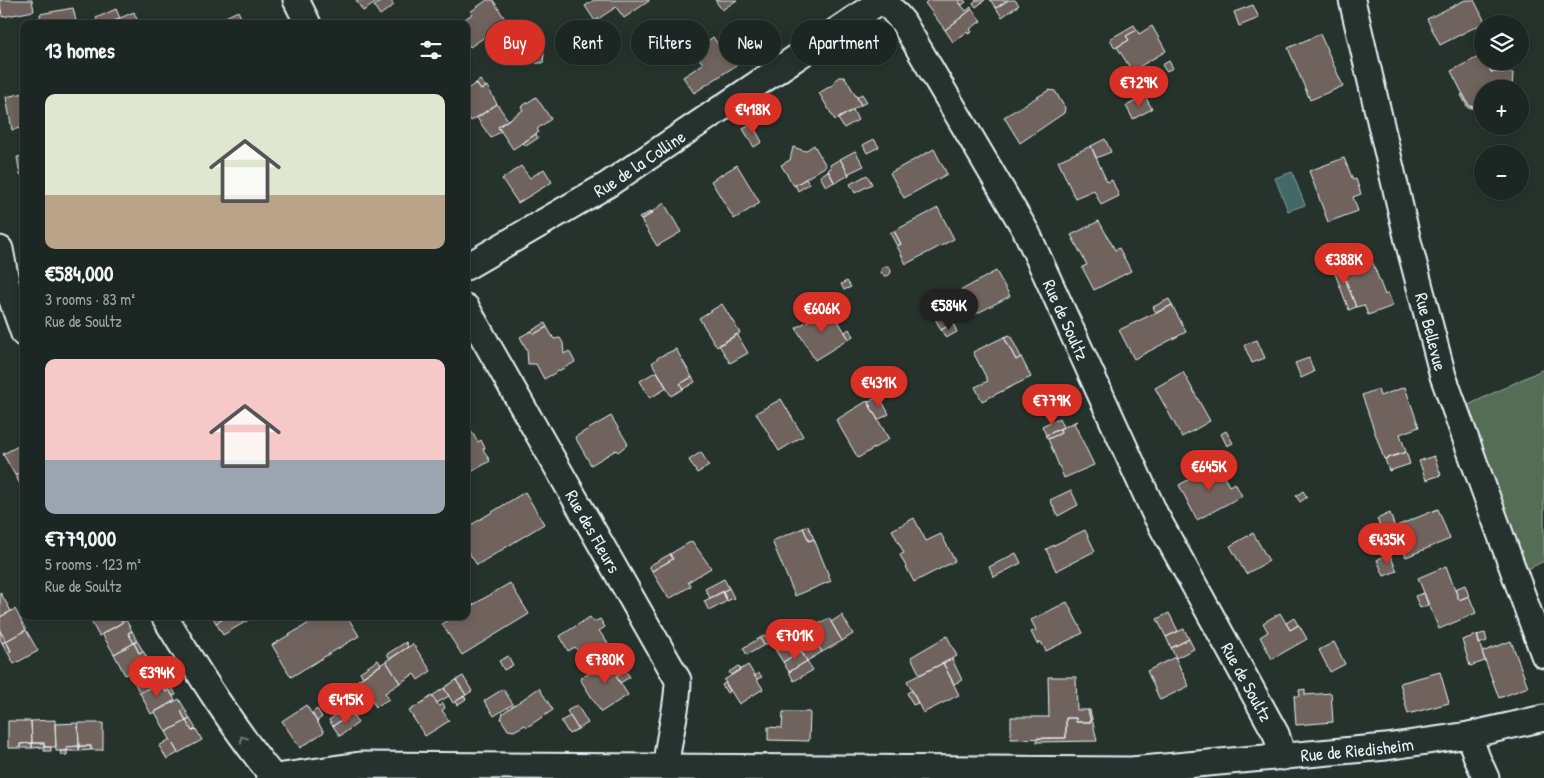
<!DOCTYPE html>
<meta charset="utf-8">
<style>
body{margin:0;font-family:"Patrick Hand",sans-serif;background:#252e2a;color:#f1f3f6;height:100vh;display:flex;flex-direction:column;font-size:19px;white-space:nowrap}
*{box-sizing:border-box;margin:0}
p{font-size:16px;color:#a0a5a5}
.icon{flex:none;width:28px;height:28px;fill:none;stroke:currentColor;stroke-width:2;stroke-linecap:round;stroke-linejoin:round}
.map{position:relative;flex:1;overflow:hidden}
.details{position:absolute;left:20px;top:20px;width:450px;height:600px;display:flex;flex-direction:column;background:#1c2622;border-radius:10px;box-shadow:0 2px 12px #0003,0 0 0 1px #3a4340}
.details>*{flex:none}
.banner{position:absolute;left:485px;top:20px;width:475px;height:45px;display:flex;gap:10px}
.controls{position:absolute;left:1474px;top:15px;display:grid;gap:10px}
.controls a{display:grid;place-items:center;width:55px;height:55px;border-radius:50%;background:#1c2622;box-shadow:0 2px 12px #0003,0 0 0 1px #3a4340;font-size:25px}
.price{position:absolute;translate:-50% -42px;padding:0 11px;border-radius:18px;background:#d93025;color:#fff;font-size:16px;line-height:32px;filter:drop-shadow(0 1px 2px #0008)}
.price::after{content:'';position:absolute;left:50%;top:30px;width:15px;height:11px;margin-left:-8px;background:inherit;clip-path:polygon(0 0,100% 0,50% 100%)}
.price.selected{background:#222;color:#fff}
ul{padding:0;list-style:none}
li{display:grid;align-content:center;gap:10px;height:265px;padding:0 25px}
li span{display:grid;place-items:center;height:155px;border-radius:10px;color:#555}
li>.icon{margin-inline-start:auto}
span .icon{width:90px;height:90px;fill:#fffc;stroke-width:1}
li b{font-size:21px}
h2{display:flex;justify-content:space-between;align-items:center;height:60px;padding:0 25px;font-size:21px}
.pill{padding:0 18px;border-radius:22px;background:#1c2622;box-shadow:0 2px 12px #0003,0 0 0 1px #3a4340;font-size:18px;line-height:45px}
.pill.selected{background:#d93025;color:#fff}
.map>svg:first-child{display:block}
.green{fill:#546d54;stroke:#9eafa6}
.water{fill:#426767;stroke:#849ea1}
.building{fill:#70645d;stroke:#e8f1f8}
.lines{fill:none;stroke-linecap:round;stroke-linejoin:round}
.minor-casing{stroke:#e8f1f8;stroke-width:29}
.minor{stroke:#26332d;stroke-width:25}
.oneway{stroke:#6a7674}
.labels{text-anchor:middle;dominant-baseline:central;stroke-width:4.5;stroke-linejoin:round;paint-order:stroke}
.street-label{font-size:18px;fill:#e8f1f8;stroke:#26332d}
</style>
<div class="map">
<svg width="1544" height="778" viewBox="0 0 1544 778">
<rect width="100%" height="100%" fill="#26332d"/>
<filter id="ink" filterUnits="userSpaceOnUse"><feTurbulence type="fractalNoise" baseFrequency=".02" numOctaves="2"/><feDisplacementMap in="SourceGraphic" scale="10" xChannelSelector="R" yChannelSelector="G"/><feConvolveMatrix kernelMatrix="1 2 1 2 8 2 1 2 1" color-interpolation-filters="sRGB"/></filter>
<g filter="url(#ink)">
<path class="green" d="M1544 369V561L1522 572 1464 407Z"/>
<path class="water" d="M1292 172 1305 205 1288 211 1275 178Z"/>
<path class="building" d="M0 0H32L34 11 2 17Z
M356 0H380L363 11Z
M384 0H390L394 5 380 15 374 6Z
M487 0H493L507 22 470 47 466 41V24H458L472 14 470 12Z
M594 0H649V1L624 18 616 7 595 21 585 6Z
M715 0H737L722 10Z
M929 0H960L958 1 966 11 971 7 972 9 945 30 925 3Z
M960 0H964L966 2 962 5 958 1Z
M976 0H985L976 7 973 3Z
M990 0H1008L996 8Z
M1008 0H1015L1019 5 1002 17 996 8Z
M1465 0H1474L1485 22 1440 45 1427 19Z
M1253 5 1259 18 1239 26 1234 12Z
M73 8 76 21 41 24 40 14Z
M116 9 120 18 109 24H99L96 18Z
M972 9 981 21 970 29 972 32 968 34 967 32 953 42 945 30Z
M238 11 244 24H211Z
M134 12 139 24H109L120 18Z
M1134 25 1137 30 1126 36 1129 40 1115 48 1110 39Z
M1152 26 1166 51 1132 71 1117 47 1129 40 1126 36 1137 30 1139 34Z
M1320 34 1343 86 1310 100 1288 48Z
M713 37 722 50 734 42 746 59 694 93 683 77 703 64 694 51Z
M537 52 544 53 543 63H536Z
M1482 55V61H1486L1491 72 1513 73 1512 89H1482V107L1469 106 1451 71Z
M1169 61 1173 68 1166 71 1162 65Z
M1498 67V72H1491L1490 68Z
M839 77H845L861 105 835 120 819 93 834 84 835 80Z
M480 80 486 87 481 90 476 83Z
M476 83 481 90 487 86 497 104 471 121 466 114V90Z
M1049 90 1055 91 1065 108 1064 113 1020 143 1004 117Z
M24 93V127L12 130 6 97Z
M862 94 867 102 861 105 857 97Z
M1463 94 1469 106 1479 108H1468L1461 95Z
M1145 96 1152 109 1133 119 1126 106Z
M536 97 551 119 537 129 539 132 513 149 498 127 523 110 521 107Z
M497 104 508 120 498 127 501 131 491 138 477 118Z
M853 110 858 120 844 128 838 119Z
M752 124 762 142 754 147 743 129Z
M536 134 538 138 526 146 523 143Z
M874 139 879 147 867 153 863 145Z
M1105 139 1111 152 1096 158 1091 146Z
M814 145 826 166 794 186 781 165 790 160 793 147 805 151Z
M1091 146 1107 182 1112 180 1119 196 1101 205 1094 190 1075 198 1058 161Z
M934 149 947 174 904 198 890 173Z
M855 151 864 166 849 173V175L840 159Z
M24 156V174L20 175 17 157Z
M1344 158 1353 180 1356 179 1361 194 1353 197 1358 211 1328 222 1309 171Z
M840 159 849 175 835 183 828 170 831 168 830 165Z
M737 165 760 203 734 219 711 181Z
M521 166 530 178 544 169 552 182 518 203 502 179Z
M828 171 834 182 826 187 820 176Z
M867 175 872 184 855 193 850 184Z
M806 179 809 184 798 191 795 185Z
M664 203 681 232 657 246 641 220Z
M938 208 954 239 906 264 897 246 901 244 894 231Z
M651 211 653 213 641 220 639 218Z
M1099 221 1115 250 1119 248 1131 271 1094 290 1082 267 1087 265 1071 235Z
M894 231 901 244 897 246 890 233Z
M1367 248 1385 295 1388 293 1393 306 1368 315 1364 305 1356 307 1338 260Z
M1338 260 1356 307 1349 310 1331 263Z
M881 271a5 5 0 1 1 10 0a5 5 0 1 1-10 0Z
M996 271 1010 296 972 316 958 292Z
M847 281 851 287 844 290 841 284Z
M1169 299 1172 305 1157 313 1155 311 1153 307Z
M722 304 740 333 717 347 699 318Z
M942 305 953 323 941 330 931 311Z
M1172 305 1186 332 1134 359 1119 330Z
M830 308 849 339 815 360 796 328Z
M545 323 547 327 534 334 531 331Z
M953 323 957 332 946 338 941 330Z
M547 327 554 339 560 338 563 343 564 354 569 351 575 362 544 379 536 364H528L527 350 520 337 531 331 534 334Z
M849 329 853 336 849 339 845 332Z
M737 334 748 353 730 363 719 345Z
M1010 335 1021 357 1016 360 1004 337Z
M1004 337 1016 360 1021 357 1031 377 982 401 975 387 988 381 973 352Z
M1257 340 1265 358 1252 363 1244 345Z
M676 349 692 377 680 384 683 389 671 396 652 363 659 357Z
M1309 358 1314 372 1301 378 1295 363Z
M657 371 667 388 650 398 640 381Z
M1183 372 1210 421 1182 437 1155 388Z
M692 377 695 382 683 389 680 384Z
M1405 387 1419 427 1400 434 1406 452 1384 459 1362 395 1378 389 1380 396Z
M879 396 889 414 878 420 868 402Z
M781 399 803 436 779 451 756 413Z
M867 401 889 439 858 458 836 420Z
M611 416 628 444 618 452 616 450 591 465 575 437Z
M1059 418 1063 427 1046 435 1042 426Z
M1077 421 1074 423 1094 465 1064 478 1048 439 1061 433 1060 429Z
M466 423 478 442 481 440 485 448 483 449 490 461 466 475Z
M1060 429 1061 433 1048 439 1045 436Z
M1226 431 1233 443 1227 446 1221 434Z
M24 443V470L15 475 3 454Z
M701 452 709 466 697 473 689 460Z
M1406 452 1410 464 1389 471 1385 459Z
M1434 456 1441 475 1426 480 1419 461Z
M1217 464 1229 486 1235 483 1242 496 1197 520 1179 485Z
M24 470V491L15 475Z
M1071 490 1078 505 1058 516 1050 500Z
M1303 491 1307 497 1300 502 1296 496Z
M525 492 544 524 477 565 466 548V528Z
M1438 509 1450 539 1406 557 1394 527Z
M1390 513 1398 537 1387 542 1377 519Z
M914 518 926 541 941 534 955 561 914 582 900 555 904 553 892 530Z
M808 526 814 539 809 541 803 528Z
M803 528 809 541 814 539 831 581 795 596 772 541Z
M1085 530 1095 551 1056 571 1046 549Z
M1253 533 1269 561 1246 574 1230 546Z
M692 541 711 568 688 582 691 586 669 599 652 571 673 559 670 554Z
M1016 553 1021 563 994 577 989 567Z
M1389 553 1397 571 1384 576 1377 560Z
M670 554 673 559 652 571 649 566Z
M1446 566 1459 600 1469 596 1476 613 1439 629 1418 578Z
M724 579 729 588 710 598 705 589Z
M510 583 529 614 462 655 442 624 454 616H466V609Z
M1465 585 1469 596 1459 600 1455 589Z
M729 588 734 598 727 601 723 592Z
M0 592 11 611 0 617Z
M723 592 727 601 709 611 704 601Z
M1424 593 1428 605 1420 608 1415 596Z
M1067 602 1083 633 1046 651 1041 642 1037 644 1031 632 1036 630 1031 620Z
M15 609 26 630 6 641 0 631V617Z
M1169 613 1178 631 1166 637 1157 619Z
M1280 613 1290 630 1299 625 1307 639 1272 659 1260 637 1268 632 1263 623Z
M842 615 853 634 842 641 831 622Z
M88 616H119L122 623 99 636Z
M212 616H228L216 623Z
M228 616H251L252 618 223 635 216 623Z
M321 616H347L359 636 291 677 272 645Z
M590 617 594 622 600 619 605 627 599 631 608 643 583 658 575 647 568 651 560 636Z
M829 618 842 641 822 652 809 630Z
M1294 618 1298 625 1290 630 1286 623Z
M126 620 132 631 128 633 134 643 114 654 102 634Z
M804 620 822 652 807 661 789 629Z
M785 624 789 630 778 636 784 646 776 651 767 635Z
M1184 629 1189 639 1171 648 1166 637Z
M26 630 38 651 14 664 8 653 11 651 6 641Z
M789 630 801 651 783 662 776 651 784 646 778 636Z
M0 631 6 641 2 643 0 639Z
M132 631 137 641 134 643 128 633Z
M1485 633 1487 641 1479 644 1477 635Z
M766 635 770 642 764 645 760 638Z
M1477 635 1485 661 1470 666 1462 640Z
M947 636 957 656 920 675 911 657Z
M760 638 764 645 747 655 743 648Z
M1189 639 1194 649 1176 658 1171 648Z
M6 641 11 651 8 653 2 643Z
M137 641 143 651 139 653 134 643Z
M1511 641 1528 687 1499 698 1482 652Z
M406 642 408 647 390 659 387 654Z
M1334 642 1345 664 1330 672 1319 650Z
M134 643 139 653 143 651 149 661 125 675 114 654Z
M413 644 431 671 418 680 414 674 400 683 386 661Z
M801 651 807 661 789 672 783 662Z
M508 656 513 665 504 670 499 661Z
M1175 657 1189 686 1160 700 1147 671Z
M618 659 625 670 616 676 628 695 601 712 580 679 607 662 609 664Z
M952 659 962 680 954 684 943 663Z
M152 660 158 670 154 672 160 682 140 693 129 673Z
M378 660 381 665 363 677 360 672Z
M386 661 400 683 385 693 389 699 376 707 358 680Z
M807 661 813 670 794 681 789 672Z
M943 663 959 695 923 713 907 681Z
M748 665 763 689 739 704 724 680Z
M738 666 741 669 731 675 729 672Z
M158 670 164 680 160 682 154 672Z
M625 670 630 677 620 683 616 676Z
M1440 672 1449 703 1408 714 1400 683Z
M759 673 762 677 757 679 754 676Z
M463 676 472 691 466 695 456 680Z
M1048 677H1076L1077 710H1088L1091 722H1076V718H1066V738L1011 739V717H1049Z
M164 680 169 690 166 692 160 682Z
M456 680 466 695 453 703 444 688Z
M160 682 166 692 169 690 175 700 151 714 140 693Z
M725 683 730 691 727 693 722 685Z
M444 688 449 696 437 703 432 696Z
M539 688 553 710 527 727 525 725 514 731 508 730 501 719 503 713Z
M173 689 176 695 173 696 170 691Z
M503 689 513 704 494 716 484 701Z
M1305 689V695L1331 693 1333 722 1296 725 1294 696H1300L1299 690Z
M912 690 918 703 913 705 907 693Z
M432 696 439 706 443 703 445 708 442 710 449 721 425 736 409 711Z
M464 696 466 699 457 705 455 702Z
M179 699 185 709 181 711 186 721 166 732 155 712Z
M355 702 359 708 333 726 329 720Z
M306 705 324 732 300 748 282 721Z
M577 705 588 723 578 729 567 711Z
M185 709 190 719 186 721 181 711Z
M317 709 322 717 317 721 312 713Z
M358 709 361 712 354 717 352 713Z
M1088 710H1090L1097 741 1037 742V738H1066V718H1076V722H1091Z
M783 712H810L809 741 768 740V727L782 728Z
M352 713 358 723 340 736 333 726Z
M570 716 578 729 569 734 561 721Z
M190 719 196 729 192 731 186 721Z
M55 720 56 747H44V743H32L31 721Z
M8 721H31L32 743 20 744V748H8Z
M186 721 192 731 196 729 202 740 178 753 166 732Z
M78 723H103V750H91V746H79Z
M78 723 79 746 67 747V751H56L55 724Z
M170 739 178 753 167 759 159 746Z
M32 743V748H20V744Z
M32 743H44V747L32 748Z
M79 746V751H67V747Z
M79 746H91V750L79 751Z
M44 747H51V751H44Z
M60 751H67V755H61Z"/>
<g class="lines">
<g class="minor-casing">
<g id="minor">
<path d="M296 0 308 24"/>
<path id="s1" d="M884 0 903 22 1027 233 1155 514 1276 734 1283 757"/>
<path id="s2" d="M1352 0 1408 241 1443 376 1544 655"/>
<path d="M0 249 7 286 24 334"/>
<path id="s3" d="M466 267 607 185 882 0"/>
<path id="s4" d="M466 307 678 680C678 709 668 737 666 766"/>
<path d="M164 616C198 672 232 727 274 778"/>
<path d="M1469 735 1477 758 1486 778"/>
<path id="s5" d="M269 778 360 765 1131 770 1386 747 1469 735 1544 718"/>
</g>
</g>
<use href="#minor" class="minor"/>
</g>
<defs><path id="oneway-chevron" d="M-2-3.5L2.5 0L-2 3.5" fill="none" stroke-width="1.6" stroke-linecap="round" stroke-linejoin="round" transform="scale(1.25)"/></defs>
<use class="oneway" href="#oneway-chevron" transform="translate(243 739) rotate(-126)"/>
</g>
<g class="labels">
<g class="street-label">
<text stroke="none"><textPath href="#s3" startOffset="202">Rue de la Colline</textPath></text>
<text stroke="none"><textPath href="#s1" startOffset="369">Rue de Soultz</textPath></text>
<text stroke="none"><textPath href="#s2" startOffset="341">Rue Bellevue</textPath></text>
<text stroke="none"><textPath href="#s4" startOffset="258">Rue des Fleurs</textPath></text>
<text stroke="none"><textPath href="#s1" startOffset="774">Rue de Soultz</textPath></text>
<text stroke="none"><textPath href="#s5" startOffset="1090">Rue de Riedisheim</textPath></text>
</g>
</g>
</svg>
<div class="controls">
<a><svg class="icon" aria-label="layers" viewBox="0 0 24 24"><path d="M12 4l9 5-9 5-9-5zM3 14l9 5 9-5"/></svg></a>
<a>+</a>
<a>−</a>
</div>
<b class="price" style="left:1139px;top:108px">€729K</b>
<b class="price" style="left:753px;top:135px">€418K</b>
<b class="price" style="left:1344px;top:285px">€388K</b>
<b class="price selected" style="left:949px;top:331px">€584K</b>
<b class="price" style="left:822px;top:334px">€606K</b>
<b class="price" style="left:879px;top:408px">€431K</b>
<b class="price" style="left:1052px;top:426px">€779K</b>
<b class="price" style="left:1209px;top:492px">€645K</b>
<b class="price" style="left:1387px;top:565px">€435K</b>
<b class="price" style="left:795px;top:661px">€701K</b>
<b class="price" style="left:605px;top:685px">€780K</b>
<b class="price" style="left:157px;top:698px">€394K</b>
<b class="price" style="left:346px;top:725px">€415K</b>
<div class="banner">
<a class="pill selected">Buy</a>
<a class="pill">Rent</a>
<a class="pill">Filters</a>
<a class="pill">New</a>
<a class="pill">Apartment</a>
</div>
<section class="details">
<h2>13 homes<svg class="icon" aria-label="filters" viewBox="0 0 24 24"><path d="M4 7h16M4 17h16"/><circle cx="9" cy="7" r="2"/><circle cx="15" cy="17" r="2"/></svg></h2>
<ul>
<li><span style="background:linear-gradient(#dfe7d0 65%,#b9a48a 0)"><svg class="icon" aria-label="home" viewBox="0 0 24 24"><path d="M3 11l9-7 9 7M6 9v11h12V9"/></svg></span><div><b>€584,000</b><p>3 rooms · 83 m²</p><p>Rue de Soultz</p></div></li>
<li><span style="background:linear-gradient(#f6c9c9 65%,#9aa5b1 0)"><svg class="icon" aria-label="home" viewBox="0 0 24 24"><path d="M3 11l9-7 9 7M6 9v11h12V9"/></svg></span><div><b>€779,000</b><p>5 rooms · 123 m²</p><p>Rue de Soultz</p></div></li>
</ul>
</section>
</div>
